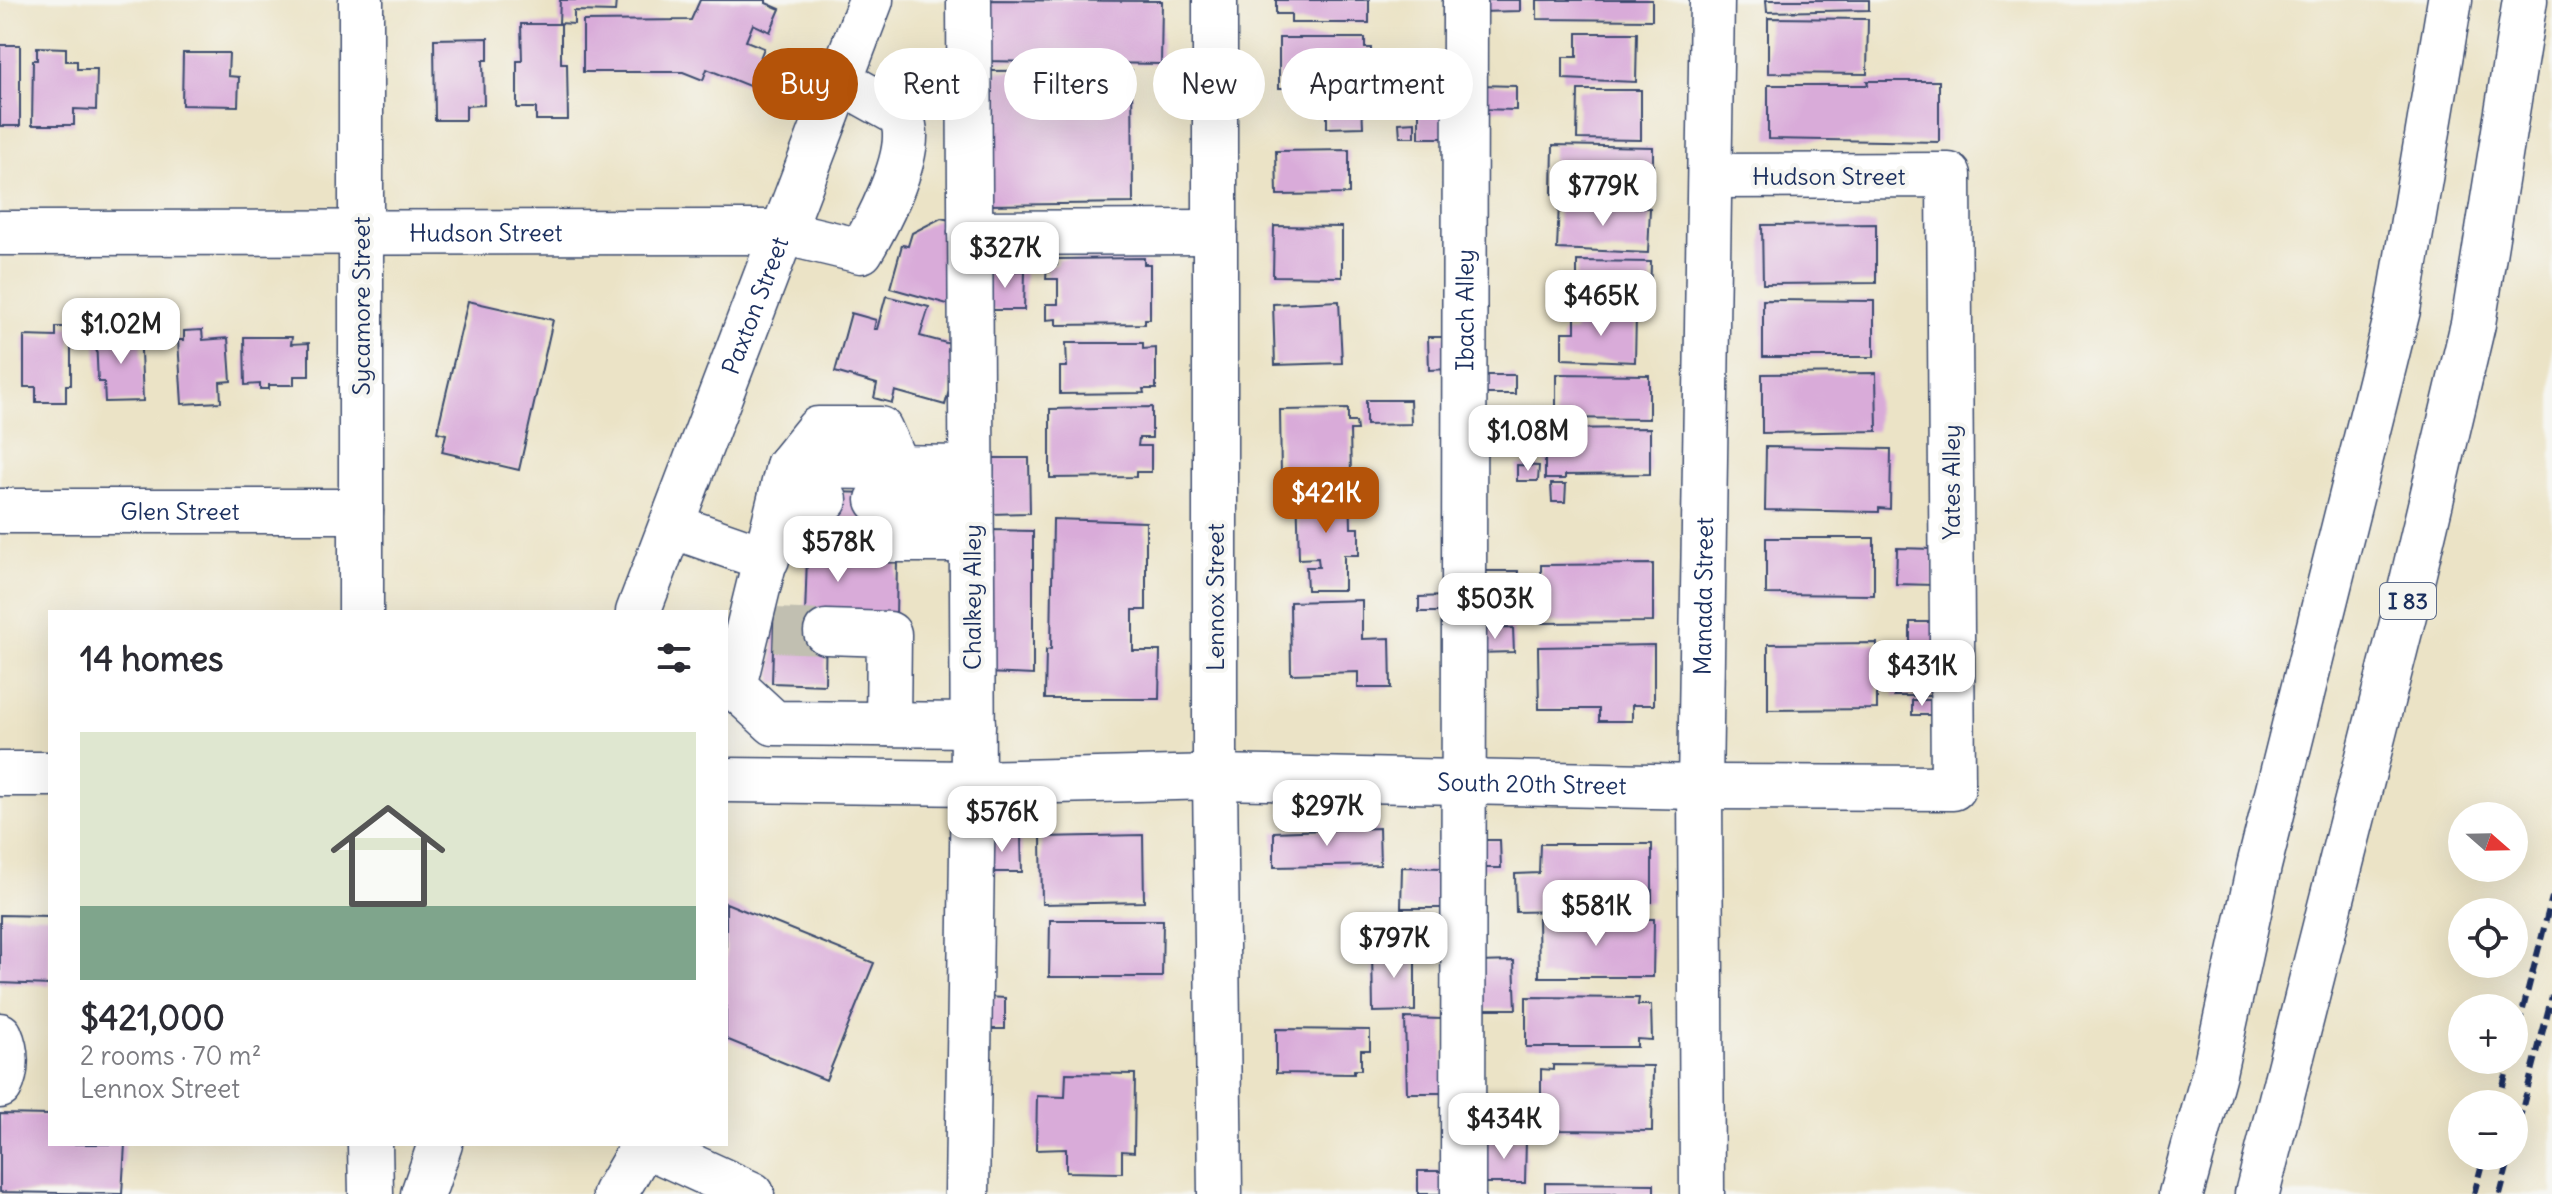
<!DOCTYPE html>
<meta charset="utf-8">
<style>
body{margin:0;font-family:Delius,sans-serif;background:#f2f2f3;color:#2b2b33;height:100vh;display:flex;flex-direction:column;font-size:30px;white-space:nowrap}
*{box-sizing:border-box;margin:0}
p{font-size:26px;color:#7c7c81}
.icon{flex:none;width:44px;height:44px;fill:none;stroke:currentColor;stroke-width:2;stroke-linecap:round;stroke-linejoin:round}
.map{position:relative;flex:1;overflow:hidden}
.details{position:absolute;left:48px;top:610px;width:680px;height:536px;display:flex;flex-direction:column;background:#fff;border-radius:0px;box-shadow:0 8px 32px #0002}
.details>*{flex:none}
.hud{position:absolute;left:752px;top:48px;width:760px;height:72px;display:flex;gap:16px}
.needle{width:52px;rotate:110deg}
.buttons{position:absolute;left:2448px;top:802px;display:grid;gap:16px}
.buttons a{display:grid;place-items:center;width:80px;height:80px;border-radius:50%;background:#fff;box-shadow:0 8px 32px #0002;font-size:40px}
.price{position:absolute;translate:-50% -68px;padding:0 18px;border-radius:16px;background:#fff;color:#222;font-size:26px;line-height:52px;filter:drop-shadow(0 2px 4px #0008)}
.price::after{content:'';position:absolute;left:50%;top:48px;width:24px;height:18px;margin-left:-12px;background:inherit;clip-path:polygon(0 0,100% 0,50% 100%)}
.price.on{background:#b45309;color:#fff}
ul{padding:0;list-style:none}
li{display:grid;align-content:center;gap:16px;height:424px;padding:0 32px}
li span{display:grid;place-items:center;height:248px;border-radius:0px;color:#555}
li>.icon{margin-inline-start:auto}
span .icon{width:144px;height:144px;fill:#fffc;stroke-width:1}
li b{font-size:34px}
h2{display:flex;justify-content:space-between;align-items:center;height:96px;padding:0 32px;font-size:34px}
.pill{padding:0 28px;border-radius:36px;background:#fff;box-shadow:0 8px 32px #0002;font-size:28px;line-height:72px}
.pill.on{background:#b45309;color:#fff}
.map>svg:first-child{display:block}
.building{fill:#d9abd9}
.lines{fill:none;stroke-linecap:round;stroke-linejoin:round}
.minor-tunnel{stroke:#c1bfb1;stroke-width:44;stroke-dasharray:44 22;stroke-linecap:butt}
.minor-casing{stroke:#3a4a6e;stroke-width:47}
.major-casing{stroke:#3a4a6e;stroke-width:47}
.highway-casing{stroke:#3a4a6e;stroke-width:47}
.minor{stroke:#fff;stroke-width:44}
.major{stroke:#fff;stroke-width:44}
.highway{stroke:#fff;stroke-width:44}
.rail{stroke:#1b2f5e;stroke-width:6;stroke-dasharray:12 6;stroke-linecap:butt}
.labels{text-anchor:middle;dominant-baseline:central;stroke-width:8;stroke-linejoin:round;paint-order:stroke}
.shield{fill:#f6f6f2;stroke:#5d6b8a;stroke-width:2}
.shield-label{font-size:22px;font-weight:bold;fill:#1b2f5e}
.street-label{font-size:24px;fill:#1b2f5e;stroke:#f6f6f2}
</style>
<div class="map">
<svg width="2552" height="1194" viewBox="0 0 2552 1194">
<rect width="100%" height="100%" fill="#f6f6f2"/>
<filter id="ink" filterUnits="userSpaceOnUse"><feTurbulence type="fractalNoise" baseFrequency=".0125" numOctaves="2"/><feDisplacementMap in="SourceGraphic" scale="16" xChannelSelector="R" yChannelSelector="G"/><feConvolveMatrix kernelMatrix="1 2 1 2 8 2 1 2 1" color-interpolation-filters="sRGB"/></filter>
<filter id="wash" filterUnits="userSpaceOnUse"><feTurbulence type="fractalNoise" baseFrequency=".006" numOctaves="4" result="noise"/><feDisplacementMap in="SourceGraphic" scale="32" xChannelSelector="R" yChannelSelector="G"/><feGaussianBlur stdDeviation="1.8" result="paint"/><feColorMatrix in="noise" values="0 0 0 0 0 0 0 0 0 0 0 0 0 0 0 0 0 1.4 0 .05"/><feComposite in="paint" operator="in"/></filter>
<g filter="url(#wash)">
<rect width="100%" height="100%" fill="#ebe3c6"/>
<g id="blocks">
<path class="building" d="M560 0H616L615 12 574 11V24L559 23Z
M700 0H766V3L780 9 770 32 753 24 746 41 764 48 749 86 707 69 703 80 683 72H583V21L691 20Z
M982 0 1162 1 1161 64 985 61Z
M1276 0H1369V23H1291V14H1276Z
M1479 0H1520V11L1479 12Z
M1537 0H1652V20L1537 19Z
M1766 0H1869V10L1767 12Z
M1768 18 1868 19 1867 74 1768 73Z
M521 24H561V63H567L568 120H536V108H517V61H522Z
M1577 33H1637L1636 82 1563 79V57H1577Z
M488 38V60H483L484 105 466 106V120H435L434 39Z
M1279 38H1365V48H1371V75L1364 76V88H1279Z
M0 45H20V126H0Z
M37 47 66 48V61H77V69H97L96 110 74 109V125H32L33 60H37Z
M183 53H229L228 76 239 77 238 106 182 105Z
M1132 70 1133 203 986 205 985 71Z
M1867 81H1939V142L1768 139V85H1868Z
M1479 85 1516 86V110L1478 109Z
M1578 90H1641V140L1577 139Z
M1419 93H1448V138H1419Z
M1327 104H1362L1363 127 1327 128Z
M1415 122V137H1400L1399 123Z
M1553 145 1653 147V195L1552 194Z
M1349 150V194L1277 195 1276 151Z
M1559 203 1650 208 1648 253 1557 249Z
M941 218 958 222V307L890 288 902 245 908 246 912 233Z
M1876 224V283L1763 284 1762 225Z
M1274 226 1342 227V277L1273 276Z
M1144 258V264H1150V319H1145V324L1056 325V319L1046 320V304H1058V279H1046L1047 265H1057V259Z
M1577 261 1651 262 1650 305 1560 303 1561 277 1577 278Z
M986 270 1025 271 1024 310H986Z
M886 296 929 307 920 336 950 344 948 351 959 354 945 405 895 391 892 403 874 398 877 384 835 372 851 313 876 320 874 329H877Z
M1763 300 1874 301V357H1763Z
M468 301 553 320 519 470 442 452 446 434 437 432Z
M1339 301 1342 363 1275 365 1273 304Z
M1575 314 1636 315 1635 362 1562 359V332H1575Z
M56 327H71V385H66V402H36V387H24V336L56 337Z
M140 327 143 401 105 402 104 382H98L96 339 120 338V328Z
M202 330 203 340 228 338 231 381 220 382 221 402 182 404 178 340H184V331Z
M244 337H292L291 344 309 343V376H294V385H269V389H260V384L245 385Z
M1428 337H1449L1450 369 1429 370Z
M1066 343H1143V349L1156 348V389H1143L1144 393 1060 394V367H1067Z
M1876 373 1877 431 1762 433V374Z
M1556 374 1649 375V419L1556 418Z
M1479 375H1515V394H1479Z
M1366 400H1410L1411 424 1366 425Z
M1152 407V438H1139L1138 446H1151V472H1136V477L1050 478V409Z
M1348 409V422H1356L1357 430H1350L1351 475 1281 477 1280 410Z
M1650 428V474L1565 475V479H1545V429Z
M1520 429 1521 451 1483 452 1482 430Z
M1766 447 1891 449 1890 509 1879 508V512L1765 510Z
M991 458H1029L1030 513 991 514Z
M1517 465 1539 466 1538 481H1517Z
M1551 484H1566L1565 502H1552Z
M1350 487 1351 528H1359V555H1344V590H1307L1306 567H1319L1318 558 1299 559 1297 488Z
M826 492 879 493 897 559 896 619 826 618 825 685 772 683 774 615 805 616 807 557Z
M1053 519 1146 522V610H1133V651H1160L1159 699H1045L1046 650 1051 649Z
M989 530 1033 531V675L987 673Z
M1766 538H1874V595L1766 594Z
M1897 548 1934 549V585L1896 584Z
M1653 564V622L1541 623V565Z
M1483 571H1518V612H1483Z
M1446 596V612H1419V597Z
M1362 600V639L1390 638 1391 688H1358V672L1291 674 1290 602Z
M1910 622H1942L1937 696H1894V651H1910Z
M1513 628 1514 652 1476 653V629Z
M1877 643V709L1768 710V644Z
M1654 645V705H1632V721H1599V709H1539L1538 647Z
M1912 700H1932V715H1912Z
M1379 828 1380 865 1274 867V832Z
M983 835H1021L1022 872H983Z
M1143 835 1144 902 1042 904 1041 837Z
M1477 840H1500L1501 868H1477Z
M1540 844H1652V902L1560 901 1561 911 1516 912 1515 874 1539 873Z
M1402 867 1443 868V908H1401Z
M726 903 874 963 826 1080 726 1039Z
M0 915 50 916V985L0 983Z
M1538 918 1654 919 1653 977H1539Z
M1050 920H1163L1162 977H1049Z
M1372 949H1415V1011L1373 1012Z
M1514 961 1516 1009H1480L1478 962Z
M987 997 1005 998V1029H987Z
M1526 997 1639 998 1638 1005H1651L1652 1040 1637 1039V1047H1526Z
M1405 1018 1443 1019V1093H1407Z
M1276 1029 1370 1030V1050H1361V1070H1354V1074L1276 1073Z
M1553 1065 1653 1066 1652 1131 1553 1130V1125H1541V1069L1553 1070Z
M1066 1073 1135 1074 1134 1152 1122 1151V1173L1066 1172V1149L1036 1150 1037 1096 1065 1097Z
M0 1114 50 1115V1144H125L122 1194 0 1192Z
M1482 1138 1526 1139 1525 1183H1483Z
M1418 1171H1449V1194H1418Z
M1545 1183 1654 1184V1194H1545Z"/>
</g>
</g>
<g filter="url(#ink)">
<use href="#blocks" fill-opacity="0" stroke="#3a4a6e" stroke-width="2"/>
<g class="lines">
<path class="minor-tunnel" d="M774 630 826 632"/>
<g class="minor-casing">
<g id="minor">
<path d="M1215 0V777L1220 1194"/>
<path id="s1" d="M0 233 782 232 861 251C878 223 906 167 905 134 905 128 903 121 901 115L840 81"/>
<path d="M970 233 1215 232"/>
<path d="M788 466 971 468"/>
<path d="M897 467 880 429H818L788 466 734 686 774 723 973 725"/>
<path d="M781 500H825"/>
<path d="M878 500 971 498"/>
<path id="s2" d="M0 511H361"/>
<path d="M672 526 767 559"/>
<path d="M772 540 825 539"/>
<path d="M878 540H972"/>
<path d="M826 632 889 634 888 724"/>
<path d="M0 774H50"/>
<path id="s3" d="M726 780 973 783 1215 777 1700 787 1953 788 1949 175 1710 176"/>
<path d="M0 1035C7 1051 8 1070 0 1086"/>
<path d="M643 1144 752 1194"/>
<path d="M615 1194 644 1144"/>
<path d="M967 1194 973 783 969 0"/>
<path id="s4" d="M1463 1194 1465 0"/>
<path id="s5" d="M1702 1194 1700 787 1712 0"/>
</g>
</g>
<g class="major-casing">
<g id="major">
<path d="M361 0V612"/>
<path id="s6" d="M638 612 871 0"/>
<path d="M370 1144 371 1194"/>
<path d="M423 1194 440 1144"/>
</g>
</g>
<g class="highway-casing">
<path id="highway" d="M2181 1194 2214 1073 2259 866 2398 310 2450 0
M2257 1194 2405 611 2473 324 2525 0"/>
</g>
<use href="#minor" class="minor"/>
<use href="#major" class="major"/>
<use href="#highway" class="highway"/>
<path class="rail" d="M2514 1044 2552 897
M2498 1104 2510 1060
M2514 1140 2552 996
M2474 1194 2484 1156
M2500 1194 2510 1156"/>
</g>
</g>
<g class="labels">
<rect class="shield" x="2380" y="583" width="56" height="36" rx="6"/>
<g class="shield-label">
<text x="2408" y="601">I 83</text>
</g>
<g class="street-label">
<text x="1829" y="176">Hudson Street</text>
<text stroke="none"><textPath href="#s1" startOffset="486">Hudson Street</textPath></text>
<text transform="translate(361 306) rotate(-90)">Sycamore Street</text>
<text stroke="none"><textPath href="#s6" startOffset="328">Paxton Street</textPath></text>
<text stroke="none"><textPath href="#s4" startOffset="884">Ibach Alley</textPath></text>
<text transform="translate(1951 482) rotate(-90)">Yates Alley</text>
<text stroke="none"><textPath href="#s2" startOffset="180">Glen Street</textPath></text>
<text transform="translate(972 597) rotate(-90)">Chalkey Alley</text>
<text transform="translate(1215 597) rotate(-90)">Lennox Street</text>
<text stroke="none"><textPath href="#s5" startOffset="598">Manada Street</textPath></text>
<text stroke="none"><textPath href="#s3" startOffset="806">South 20th Street</textPath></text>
</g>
</g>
</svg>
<div class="buttons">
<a><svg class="needle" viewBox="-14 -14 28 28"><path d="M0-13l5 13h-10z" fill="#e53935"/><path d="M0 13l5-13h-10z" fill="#7c7c81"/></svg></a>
<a><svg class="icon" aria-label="locate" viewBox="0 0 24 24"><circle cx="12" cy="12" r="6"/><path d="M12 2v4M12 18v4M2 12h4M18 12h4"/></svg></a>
<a>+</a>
<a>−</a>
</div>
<b class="price" style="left:1603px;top:228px">$779K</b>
<b class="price" style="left:1005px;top:290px">$327K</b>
<b class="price" style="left:1601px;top:338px">$465K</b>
<b class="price" style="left:121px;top:366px">$1.02M</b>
<b class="price" style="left:1528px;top:473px">$1.08M</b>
<b class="price on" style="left:1326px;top:535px">$421K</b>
<b class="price" style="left:838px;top:584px">$578K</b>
<b class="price" style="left:1495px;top:641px">$503K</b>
<b class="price" style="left:1922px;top:708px">$431K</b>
<b class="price" style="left:1327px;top:848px">$297K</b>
<b class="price" style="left:1002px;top:854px">$576K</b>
<b class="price" style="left:1596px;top:948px">$581K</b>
<b class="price" style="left:1394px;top:980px">$797K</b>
<b class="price" style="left:1504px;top:1161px">$434K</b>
<div class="hud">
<a class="pill on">Buy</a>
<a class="pill">Rent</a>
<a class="pill">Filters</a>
<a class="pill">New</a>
<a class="pill">Apartment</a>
</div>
<section class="details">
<h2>14 homes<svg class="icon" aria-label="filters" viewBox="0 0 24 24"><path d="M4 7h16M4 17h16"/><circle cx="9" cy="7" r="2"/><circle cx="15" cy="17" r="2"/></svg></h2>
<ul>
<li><span style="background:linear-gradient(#dfe7d0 70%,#7fa58c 0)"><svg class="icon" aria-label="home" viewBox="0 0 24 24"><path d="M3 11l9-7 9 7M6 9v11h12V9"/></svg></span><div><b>$421,000</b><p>2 rooms · 70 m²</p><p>Lennox Street</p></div></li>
</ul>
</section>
</div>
